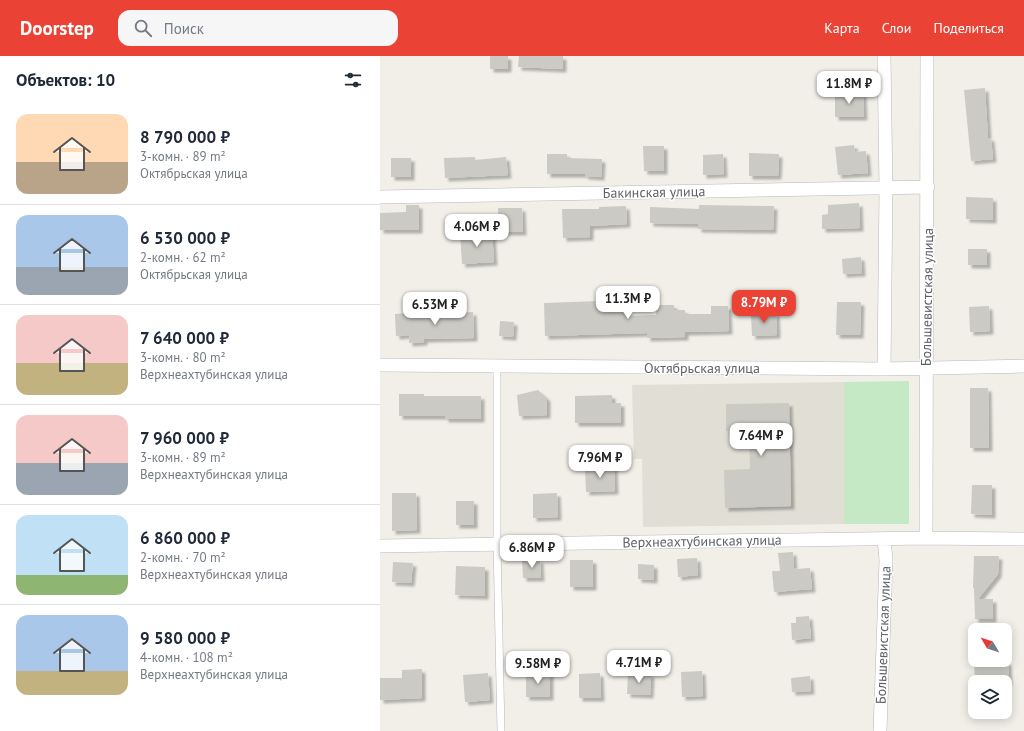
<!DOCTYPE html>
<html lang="ru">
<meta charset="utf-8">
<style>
body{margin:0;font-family:"PT Sans",sans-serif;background:#f6f6f7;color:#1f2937;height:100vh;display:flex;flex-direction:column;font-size:15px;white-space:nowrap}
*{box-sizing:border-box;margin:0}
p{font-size:13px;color:#747a83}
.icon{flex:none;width:22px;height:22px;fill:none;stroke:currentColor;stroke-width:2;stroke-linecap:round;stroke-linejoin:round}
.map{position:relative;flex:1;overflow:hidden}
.panel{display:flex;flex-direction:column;background:#fff;width:380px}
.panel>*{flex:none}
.needle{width:26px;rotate:309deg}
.fabs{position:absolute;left:588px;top:567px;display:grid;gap:8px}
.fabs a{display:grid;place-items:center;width:44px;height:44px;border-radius:8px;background:#fff;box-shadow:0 2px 10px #0003;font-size:20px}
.price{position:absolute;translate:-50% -34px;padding:0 9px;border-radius:8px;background:#fff;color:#222;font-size:13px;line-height:26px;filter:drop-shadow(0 1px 2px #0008)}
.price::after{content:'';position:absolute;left:50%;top:24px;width:12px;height:9px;margin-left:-6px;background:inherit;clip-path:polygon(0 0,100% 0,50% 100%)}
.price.current{background:#ea4335;color:#fff}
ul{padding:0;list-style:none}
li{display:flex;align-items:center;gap:12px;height:100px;padding:0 16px}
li+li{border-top:1px solid #e0e1e3}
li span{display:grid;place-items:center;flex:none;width:112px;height:80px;border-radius:12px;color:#555}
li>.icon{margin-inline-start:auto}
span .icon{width:48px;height:48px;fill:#fffc;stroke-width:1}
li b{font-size:17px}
h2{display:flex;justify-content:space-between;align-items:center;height:48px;padding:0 16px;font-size:17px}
header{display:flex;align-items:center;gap:24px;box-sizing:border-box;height:56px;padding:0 20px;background:#ea4335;color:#fff}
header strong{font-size:19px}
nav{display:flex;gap:22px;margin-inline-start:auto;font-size:14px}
.search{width:280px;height:36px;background:#f6f6f7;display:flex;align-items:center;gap:10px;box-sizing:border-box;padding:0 14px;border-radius:12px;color:#747a83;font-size:15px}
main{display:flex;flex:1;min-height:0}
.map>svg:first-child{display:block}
.education{fill:#e1ded6}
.green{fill:#c5e8c5}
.building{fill:#cccac5;filter:url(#shadow)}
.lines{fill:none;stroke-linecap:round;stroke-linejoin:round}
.service-casing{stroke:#b5b8bc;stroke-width:8}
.minor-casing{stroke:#b5b8bc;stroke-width:14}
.service{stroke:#fff;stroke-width:7}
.minor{stroke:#fff;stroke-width:13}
.labels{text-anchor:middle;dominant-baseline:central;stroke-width:3;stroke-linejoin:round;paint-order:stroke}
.street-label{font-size:14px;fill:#5f6368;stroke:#fff}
</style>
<header>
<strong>Doorstep</strong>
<div class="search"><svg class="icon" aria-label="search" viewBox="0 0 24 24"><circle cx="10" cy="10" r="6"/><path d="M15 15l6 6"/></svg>Поиск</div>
<nav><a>Карта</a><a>Слои</a><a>Поделиться</a></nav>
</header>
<main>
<section class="panel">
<h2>Объектов: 10<svg class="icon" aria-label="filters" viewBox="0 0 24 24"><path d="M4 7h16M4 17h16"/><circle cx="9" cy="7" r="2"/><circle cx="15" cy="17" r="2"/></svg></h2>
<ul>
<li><span style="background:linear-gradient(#ffd9b3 60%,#b9a48a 0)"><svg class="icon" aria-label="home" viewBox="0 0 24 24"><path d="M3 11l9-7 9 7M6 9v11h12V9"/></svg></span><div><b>8 790 000 ₽</b><p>3-комн. · 89 m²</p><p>Октябрьская улица</p></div></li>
<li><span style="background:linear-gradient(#a9c7e8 65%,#9aa5b1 0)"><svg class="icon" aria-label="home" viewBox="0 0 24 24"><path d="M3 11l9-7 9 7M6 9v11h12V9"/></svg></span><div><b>6 530 000 ₽</b><p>2-комн. · 62 m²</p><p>Октябрьская улица</p></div></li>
<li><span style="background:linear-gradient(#f6c9c9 60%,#c2b280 0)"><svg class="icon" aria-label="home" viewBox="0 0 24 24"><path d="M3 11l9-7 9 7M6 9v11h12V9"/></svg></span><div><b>7 640 000 ₽</b><p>3-комн. · 80 m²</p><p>Верхнеахтубинская улица</p></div></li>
<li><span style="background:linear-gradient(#f6c9c9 60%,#9aa5b1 0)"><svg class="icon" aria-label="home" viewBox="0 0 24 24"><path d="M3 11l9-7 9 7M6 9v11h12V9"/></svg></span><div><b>7 960 000 ₽</b><p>3-комн. · 89 m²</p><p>Верхнеахтубинская улица</p></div></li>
<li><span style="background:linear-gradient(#bfe0f5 75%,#8fb573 0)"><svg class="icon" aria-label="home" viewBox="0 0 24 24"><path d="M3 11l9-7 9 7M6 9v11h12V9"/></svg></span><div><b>6 860 000 ₽</b><p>2-комн. · 70 m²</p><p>Верхнеахтубинская улица</p></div></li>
<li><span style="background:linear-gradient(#a9c7e8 70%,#c2b280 0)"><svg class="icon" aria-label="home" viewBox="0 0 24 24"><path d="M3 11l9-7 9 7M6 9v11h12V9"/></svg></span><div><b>9 580 000 ₽</b><p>4-комн. · 108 m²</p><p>Верхнеахтубинская улица</p></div></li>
</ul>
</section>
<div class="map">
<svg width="644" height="675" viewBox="0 0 644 675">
<defs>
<filter id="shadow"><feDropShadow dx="3.5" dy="3.5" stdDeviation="1" flood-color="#0004"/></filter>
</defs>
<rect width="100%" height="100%" fill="#f1efe8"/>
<path class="education" d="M464 326V468L263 471 262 403H254L252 329Z"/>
<path class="green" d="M529 325V468H464V326Z"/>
<path class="building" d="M110 0H128V13H110Z
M139 0H183V13L138 11Z
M605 32 608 82H611L613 103 591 105 584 34Z
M483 37 484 61H455V38Z
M474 89 475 96 486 95 488 117 458 119 455 91Z
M263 90H284V115H264Z
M369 97 399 98 398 120H369Z
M167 98H187V102L222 103 221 121 205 120V118H167Z
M343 98 344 118 323 119V99Z
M95 101V104L126 101 128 119 65 122 64 102Z
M11 102H31V121H11Z
M586 141 613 142V164L586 163Z
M479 147 480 172 442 173V159L448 158V149Z
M26 149H39V174H0V157L26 156Z
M319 149 394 150 393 174 318 173V168L270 167V151L319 153Z
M246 150 247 168 210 170V181L183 182 182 153H219V151Z
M118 152H142L143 176H119Z
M112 175 114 206 82 208 80 177Z
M588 193H607V209H588Z
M481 201 482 217 463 218 462 203Z
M247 244V260L276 259 275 249H294V254H305V258H331V250H348L349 275 305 276V281L267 282V277L165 280 164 247Z
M457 246H481L480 279H456Z
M609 250 610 275 590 276 589 251Z
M42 256V258L93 256 94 282 44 283V286L29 287V279L16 280 15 258Z
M396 257 397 279 372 280 371 258Z
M120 265 134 266 133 281 119 280Z
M590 332H608L609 392H590Z
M158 334 167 342V359L139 360 137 339Z
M19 338H44V340H101V363H65V360H19Z
M232 339V347H241V367H195V340Z
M409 347 411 450 345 452 344 414 370 413 369 374 346 375V348Z
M234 410 235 435 206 436 205 412Z
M592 429H612V459L591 458Z
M12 437H36L37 474 12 475Z
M177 437 178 461 153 462V438Z
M76 445H94V469H76Z
M413 496 414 513 430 512 432 533 394 536 392 515H400L398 497Z
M594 500H619L618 518 598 543H613V563H595L594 532H593Z
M317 502 318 519 298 521 297 503Z
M142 504H160L161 522H143Z
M190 504H213V531H190Z
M13 506 33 507 31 527 12 526Z
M258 508 274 509V524L258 523Z
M76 510 105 511V540L75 539Z
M429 560 431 582 412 584 411 567H416V561Z
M628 606 629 626H595L594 607Z
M42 613V642L0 644V622H22V614Z
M322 615 323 640 302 641 301 616Z
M108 617 110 644 85 646 83 619Z
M146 617H170V641H146Z
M220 617 221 642H199V618Z
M248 617 271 618 270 639 247 638Z
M430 620 431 635 412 636 411 622Z"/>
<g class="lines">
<g class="service-casing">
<path id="service" d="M117 311V488L121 675"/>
</g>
<g class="minor-casing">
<path id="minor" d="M504 0 506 133 504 313
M0 141 548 131
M0 309 504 313 644 310
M546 482 547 0
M0 490 546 482 644 483
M500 675 506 504 504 483"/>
</g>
<use href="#service" class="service"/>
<use href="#minor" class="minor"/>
</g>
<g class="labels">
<g class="street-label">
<text transform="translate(274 136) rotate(-1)">Бакинская улица</text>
<text transform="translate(547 241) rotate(-89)">Большевистская улица</text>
<text x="322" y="312">Октябрьская улица</text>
<text transform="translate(322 485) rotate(-1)">Верхнеахтубинская улица</text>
<text transform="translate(503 579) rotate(-88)">Большевистская улица</text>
</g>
</g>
</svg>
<div class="fabs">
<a><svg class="needle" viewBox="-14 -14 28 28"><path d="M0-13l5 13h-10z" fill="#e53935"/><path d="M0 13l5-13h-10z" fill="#747a83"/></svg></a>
<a><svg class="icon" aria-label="layers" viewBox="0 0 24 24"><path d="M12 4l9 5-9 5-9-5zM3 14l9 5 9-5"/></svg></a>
</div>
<b class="price" style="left:469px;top:49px">11.8M ₽</b>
<b class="price" style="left:97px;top:192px">4.06M ₽</b>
<b class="price" style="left:248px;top:264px">11.3M ₽</b>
<b class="price current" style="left:384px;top:268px">8.79M ₽</b>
<b class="price" style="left:55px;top:270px">6.53M ₽</b>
<b class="price" style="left:381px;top:401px">7.64M ₽</b>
<b class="price" style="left:220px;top:423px">7.96M ₽</b>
<b class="price" style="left:152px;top:513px">6.86M ₽</b>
<b class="price" style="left:259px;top:628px">4.71M ₽</b>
<b class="price" style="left:158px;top:629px">9.58M ₽</b>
</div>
</main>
